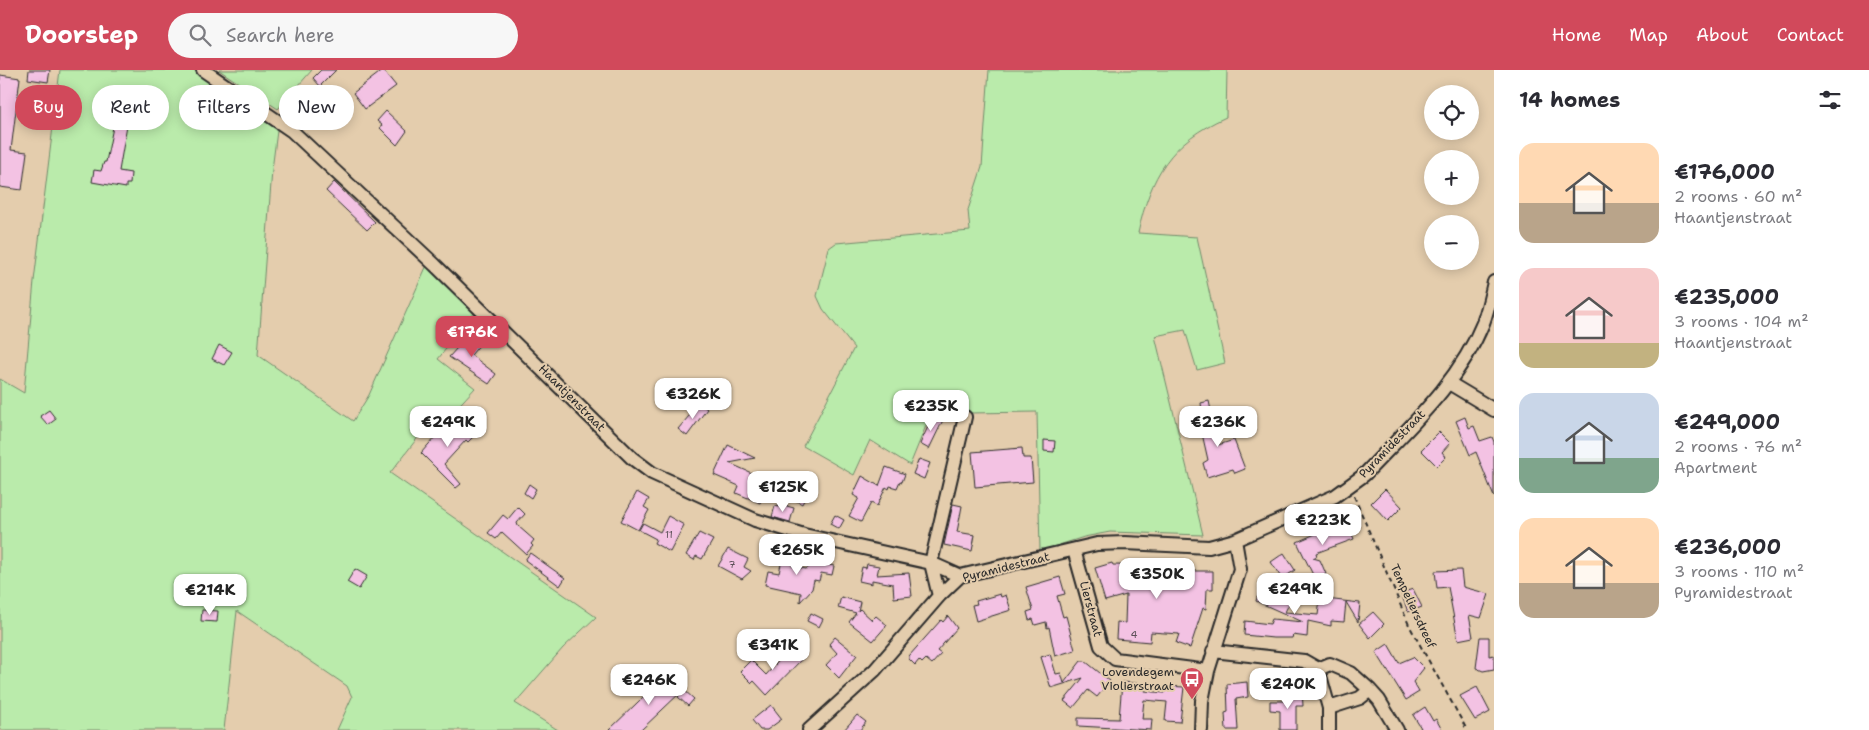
<!DOCTYPE html>
<meta charset="utf-8">
<style>
body{margin:0;font-family:"Shantell Sans",sans-serif;background:#f7f7f7;color:#2b2b33;height:100vh;display:flex;flex-direction:column;font-size:19px;white-space:nowrap}
*{box-sizing:border-box;margin:0}
p{font-size:16px;color:#7c7c81}
.icon{flex:none;width:28px;height:28px;fill:none;stroke:currentColor;stroke-width:2;stroke-linecap:round;stroke-linejoin:round}
.map{position:relative;flex:1;overflow:hidden}
.sheet{display:flex;flex-direction:column;background:#fff;width:375px}
.sheet>*{flex:none}
.top-card{position:absolute;left:15px;top:15px;width:475px;height:45px;display:flex;gap:10px}
.tools{position:absolute;left:1424px;top:15px;display:grid;gap:10px}
.tools a{display:grid;place-items:center;width:55px;height:55px;border-radius:50%;background:#fff;box-shadow:0 2px 12px #0003;font-size:25px}
.price{position:absolute;translate:-50% -42px;padding:0 11px;border-radius:10px;background:#fff;color:#222;font-size:16px;line-height:32px;filter:drop-shadow(0 1px 2px #0008)}
.price::after{content:'';position:absolute;left:50%;top:30px;width:15px;height:11px;margin-left:-8px;background:inherit;clip-path:polygon(0 0,100% 0,50% 100%)}
.price.active{background:#d1495b;color:#fff}
ul{padding:0;list-style:none}
li{display:flex;align-items:center;gap:15px;height:125px;padding:0 25px}
li span{display:grid;place-items:center;flex:none;width:140px;height:100px;border-radius:15px;color:#555}
li>.icon{margin-inline-start:auto}
span .icon{width:60px;height:60px;fill:#fffc;stroke-width:1}
li b{font-size:21px}
h2{display:flex;justify-content:space-between;align-items:center;height:60px;padding:0 25px;font-size:21px}
.pill{padding:0 18px;border-radius:22px;background:#fff;box-shadow:0 2px 12px #0003;font-size:18px;line-height:45px}
.pill.active{background:#d1495b;color:#fff}
header{display:flex;align-items:center;gap:30px;box-sizing:border-box;height:70px;padding:0 25px;background:#d1495b;color:#fff}
header strong{font-size:24px}
nav{display:flex;gap:28px;margin-inline-start:auto;font-size:18px}
.search{width:350px;height:45px;background:#f7f7f7;display:flex;align-items:center;gap:12px;box-sizing:border-box;padding:0 18px;border-radius:28px;color:#7c7c81;font-size:19px}
main{display:flex;flex:1;min-height:0}
.map>svg:first-child{display:block}
.green{fill:#baebab;stroke:#728b6b}
.building{fill:#f3c2e3;stroke:#2b2b2b}
.lines{fill:none;stroke-linecap:round;stroke-linejoin:round}
.minor-casing{stroke:#2b2b2b;stroke-width:16}
.path{stroke:#2b2b2b;stroke-width:2;stroke-dasharray:5 4;stroke-linecap:butt}
.minor{stroke:#e4cdad;stroke-width:12}
.labels{text-anchor:middle;dominant-baseline:central;stroke-width:4;stroke-linejoin:round;paint-order:stroke}
.number-label{font-size:10px;fill:#5d5159}
.street-label{font-size:12px;fill:#2b2b2b;stroke:#e4cdad}
.poi-label{font-size:12px;fill:#2b2b2b;stroke:#e4cdad;text-anchor:end}
</style>
<header>
<strong>Doorstep</strong>
<div class="search"><svg class="icon" aria-label="search" viewBox="0 0 24 24"><circle cx="10" cy="10" r="6"/><path d="M15 15l6 6"/></svg>Search here</div>
<nav><a>Home</a><a>Map</a><a>About</a><a>Contact</a></nav>
</header>
<main>
<div class="map">
<svg width="1494" height="660" viewBox="0 0 1494 660">
<rect width="100%" height="100%" fill="#e4cdad"/>
<filter id="ink" filterUnits="userSpaceOnUse"><feTurbulence type="fractalNoise" baseFrequency=".02" numOctaves="2"/><feDisplacementMap in="SourceGraphic" scale="10" xChannelSelector="R" yChannelSelector="G"/><feConvolveMatrix kernelMatrix="1 2 1 2 8 2 1 2 1" color-interpolation-filters="sRGB"/></filter>
<g filter="url(#ink)">
<path class="green" d="M60 0H198L278 53 272 100 258 285 353 351 369 325 427 195 475 242 438 289 475 318 429 368 423 361 390 403 596 547 563 578 515 633 558 660H337L352 627 347 616 237 541 224 660H0V309L24 323 34 211Z
M219 0H312L278 39Z
M989 0H1227L1226 47C1170 72 1151 105 1138 163L1197 167 1225 293 1197 300 1185 260 1155 266 1203 465 1110 462 1084 467 1040 481 1037 342 969 343 934 336 910 395 870 370 854 405 803 376 854 278 823 239 817 226 829 178 836 173 970 161 968 140 982 97Z"/>
<path class="building" d="M29 0H50L48 12 28 9Z
M321 0H336L320 16 313 8Z
M383 0 396 16 365 39 353 23Z
M0 5 20 8 11 80 27 82 22 120 0 117Z
M386 41 407 61 397 75 380 58 382 55 377 51Z
M114 52 127 55 119 101 131 103 130 114H126V118L92 112 94 100 101 101 104 92H106Z
M334 112 375 152 367 160 326 121Z
M472 261 482 272 471 285 496 304 489 314 449 287Z
M219 275 232 282 224 295 212 289Z
M1209 331 1218 375 1234 370 1245 399 1235 403 1233 399 1207 407 1203 393 1208 390 1201 359H1203L1199 342 1202 341 1201 333Z
M700 333 707 339 687 366 678 359Z
M49 340 56 349 48 355 40 346Z
M933 346 943 350 929 379 920 374Z
M461 347 470 356 472 359 470 361 475 365 468 372 466 370 444 394 461 414 456 418 421 383 436 366 438 368 456 349 458 351Z
M1465 347 1469 358 1474 356 1480 371 1492 367 1494 372V427L1476 382 1470 385 1456 351Z
M1439 362 1450 373 1442 382 1446 387 1437 396 1421 380Z
M1044 370 1055 371 1054 382 1044 381Z
M728 375 755 388 729 393 756 405 753 413 766 419 760 433 736 423 739 416 714 405Z
M1022 378 1023 388H1031L1033 412 975 417 972 382Z
M919 389 930 393 924 409 913 404Z
M886 397 905 404 902 412 900 411 897 418 890 416 889 419 886 417 877 436 871 433 861 452 849 446 859 428 853 425 862 406 879 416Z
M529 414 536 419 531 428 524 423Z
M1385 419 1402 437 1388 451 1371 433Z
M798 420 807 424 802 434 793 429Z
M637 422 649 429 644 437 649 440 638 460 621 451Z
M779 434 794 438 790 452 772 447 775 436 779 437Z
M953 434 962 436 957 462 975 465 972 481 944 475Z
M518 437 525 444 517 453 518 456 534 470 531 474 533 476 526 484 502 462 496 469 488 463 503 445 508 449Z
M835 445 844 450 839 459 830 454Z
M668 446 684 455 670 482 654 473 656 469 639 460 643 453 660 462Z
M1347 453 1354 469 1316 483 1317 486 1313 488 1320 490 1326 504 1315 509 1297 472 1338 454 1339 456Z
M699 463 713 470 702 489 696 486 694 490 686 485Z
M728 479 748 489 744 497 751 501 742 509 718 496Z
M530 483 565 508 560 516 525 490Z
M1284 483 1295 500 1282 509 1271 492Z
M783 485 794 487 792 496 806 499 816 492 834 496 832 505 821 503 819 511 814 510 812 519 800 532 801 523 765 515 768 501 779 503Z
M1112 493 1113 495 1165 496V501H1213V519H1207L1206 539 1203 538 1190 578 1176 573 1179 564 1151 562 1150 572 1116 569 1117 552 1125 553 1126 525 1105 531 1095 498Z
M867 494 879 496 877 505 909 503 912 526 894 528 893 514 872 510V514L859 511 862 497 866 498Z
M355 499 367 506 359 519 347 512Z
M1461 500 1463 517 1489 524 1481 548 1469 545 1473 567 1458 570 1448 517 1437 518 1435 501Z
M1060 507 1065 524 1057 526 1063 547 1066 546 1075 580 1055 586 1049 557 1047 558 1046 552 1035 555 1033 549 1029 550 1027 542 1033 540 1026 517Z
M1262 511 1282 520 1280 523 1292 528 1285 542 1318 545 1320 530 1326 531V529L1360 533 1358 552 1346 532 1344 552 1331 551V556L1308 551 1307 567 1293 565 1292 568H1273L1244 565 1245 551 1270 554 1272 549 1303 552 1256 531Z
M1413 519 1422 537 1408 542 1401 523Z
M1000 524 1001 527 1006 525 1011 540 976 551 972 535 977 534 976 531Z
M841 527 860 532 858 541 860 539 872 550 876 546 887 555 873 571 849 552 856 543 838 538Z
M202 540 218 541 217 552 201 551Z
M1373 542 1384 554 1370 568 1359 554Z
M811 543 823 549 819 557 807 551Z
M948 546 957 558 937 581 941 584 932 594 926 589 922 593 919 590 915 595 909 589V586L941 550 943 552Z
M835 567 857 585 839 608 826 595 837 583 829 574Z
M1480 567H1489V586L1494 585V599L1483 601 1476 598Z
M1388 574 1399 593 1413 587 1424 598 1413 612 1419 622 1406 630 1376 582Z
M792 576 804 587 767 625 754 611 752 613 740 601 751 590 766 605Z
M1050 584 1056 604 1061 603 1064 613 1081 591H1085L1110 611 1097 627 1088 620 1073 638 1064 631 1083 608 1051 618 1041 587Z
M666 605 682 621 641 660H609Z
M1122 612 1145 614V621L1165 623 1166 616 1184 617 1180 652 1165 651 1167 632 1144 630 1142 649H1152L1151 660 1078 656V648L1119 649Z
M1247 612 1248 627 1236 629 1238 660H1226L1225 643 1228 642 1227 614Z
M1477 617 1490 642 1475 650 1460 626Z
M684 620 694 629 688 636 678 627Z
M1288 620H1302L1303 636H1296V660H1280V641L1270 640V631H1288Z
M771 635 782 649 767 660H760L752 650Z
M1425 637 1433 651 1436 649 1442 660H1418L1421 658 1413 645Z
M857 645 866 652 860 660H844Z"/>
<g class="lines">
<g class="minor-casing">
<path id="minor" d="M203 0 292 61 435 195 632 388 652 403 755 450 804 465 931 493 960 506
M1449 313 1494 340
M1074 480 1101 576 1115 589 1208 601
M939 526 931 493 965 347
M1213 581 1304 591 1318 599
M1330 594 1351 603 1370 620 1360 628 1329 638 1318 599Z
M1370 620 1379 630 1397 660
M1329 638V660
M809 660 875 600 939 526 960 506 1097 474 1125 473 1209 477 1235 470 1335 426 1364 405C1408 358 1459 313 1483 253 1488 240 1491 225 1494 212
M1201 660 1202 631 1208 601 1240 499 1235 470"/>
</g>
<path class="path" d="M1354 426 1409 555 1467 660"/>
<use href="#minor" class="minor"/>
</g>
</g>
<defs>
<g id="bus-pin" transform="scale(1.25)"><path d="M0 17L-7.5 6A9.5 9.5 0 1 1 7.5 6Z" fill="#d1495b" stroke="#e4cdad"/><path d="M-5-6H5V4H4V6H2V4H-2V6H-4V4H-5ZM-3.5-4V0h7V-4ZM-3.5 1.2v1.5H-2V1.2ZM2 1.2v1.5H3.5V1.2Z" fill="#fff"/></g>
</defs>
<g fill-rule="evenodd">
<use href="#bus-pin" x="1192" y="609"/>
</g>
<g class="labels">
<g class="number-label">
<text x="669" y="464">11</text>
<text x="732" y="494">7</text>
<text x="1134" y="564">4</text>
</g>
<g class="street-label">
<text transform="translate(572 328) rotate(45)">Haantjenstraat</text>
<text transform="translate(1392 374) rotate(-46)">Pyramidestraat</text>
<text transform="translate(1006 497) rotate(-14)">Pyramidestraat</text>
<text transform="translate(1413 536) rotate(65)">Tempeliersdreef</text>
<text transform="translate(1091 539) rotate(75)">Lierstraat</text>
</g>
<g class="poi-label">
<text x="1174" y="602">Lovendegem<tspan x="1174" dy="14">Violierstraat</tspan></text>
</g>
</g>
</svg>
<div class="tools">
<a><svg class="icon" aria-label="locate" viewBox="0 0 24 24"><circle cx="12" cy="12" r="6"/><path d="M12 2v4M12 18v4M2 12h4M18 12h4"/></svg></a>
<a>+</a>
<a>−</a>
</div>
<b class="price active" style="left:472px;top:288px">€176K</b>
<b class="price" style="left:693px;top:350px">€326K</b>
<b class="price" style="left:931px;top:362px">€235K</b>
<b class="price" style="left:448px;top:378px">€249K</b>
<b class="price" style="left:1218px;top:378px">€236K</b>
<b class="price" style="left:783px;top:443px">€125K</b>
<b class="price" style="left:1323px;top:476px">€223K</b>
<b class="price" style="left:797px;top:506px">€265K</b>
<b class="price" style="left:1157px;top:530px">€350K</b>
<b class="price" style="left:1295px;top:545px">€249K</b>
<b class="price" style="left:210px;top:546px">€214K</b>
<b class="price" style="left:773px;top:601px">€341K</b>
<b class="price" style="left:649px;top:636px">€246K</b>
<b class="price" style="left:1288px;top:640px">€240K</b>
<div class="top-card">
<a class="pill active">Buy</a>
<a class="pill">Rent</a>
<a class="pill">Filters</a>
<a class="pill">New</a>
</div>
</div>
<section class="sheet">
<h2>14 homes<svg class="icon" aria-label="filters" viewBox="0 0 24 24"><path d="M4 7h16M4 17h16"/><circle cx="9" cy="7" r="2"/><circle cx="15" cy="17" r="2"/></svg></h2>
<ul>
<li><span style="background:linear-gradient(#ffd9b3 60%,#b9a48a 0)"><svg class="icon" aria-label="home" viewBox="0 0 24 24"><path d="M3 11l9-7 9 7M6 9v11h12V9"/></svg></span><div><b>€176,000</b><p>2 rooms · 60 m²</p><p>Haantjenstraat</p></div></li>
<li><span style="background:linear-gradient(#f6c9c9 75%,#c2b280 0)"><svg class="icon" aria-label="home" viewBox="0 0 24 24"><path d="M3 11l9-7 9 7M6 9v11h12V9"/></svg></span><div><b>€235,000</b><p>3 rooms · 104 m²</p><p>Haantjenstraat</p></div></li>
<li><span style="background:linear-gradient(#c9d6e8 65%,#7fa58c 0)"><svg class="icon" aria-label="home" viewBox="0 0 24 24"><path d="M3 11l9-7 9 7M6 9v11h12V9"/></svg></span><div><b>€249,000</b><p>2 rooms · 76 m²</p><p>Apartment</p></div></li>
<li><span style="background:linear-gradient(#ffd9b3 65%,#b9a48a 0)"><svg class="icon" aria-label="home" viewBox="0 0 24 24"><path d="M3 11l9-7 9 7M6 9v11h12V9"/></svg></span><div><b>€236,000</b><p>3 rooms · 110 m²</p><p>Pyramidestraat</p></div></li>
</ul>
</section>
</main>
